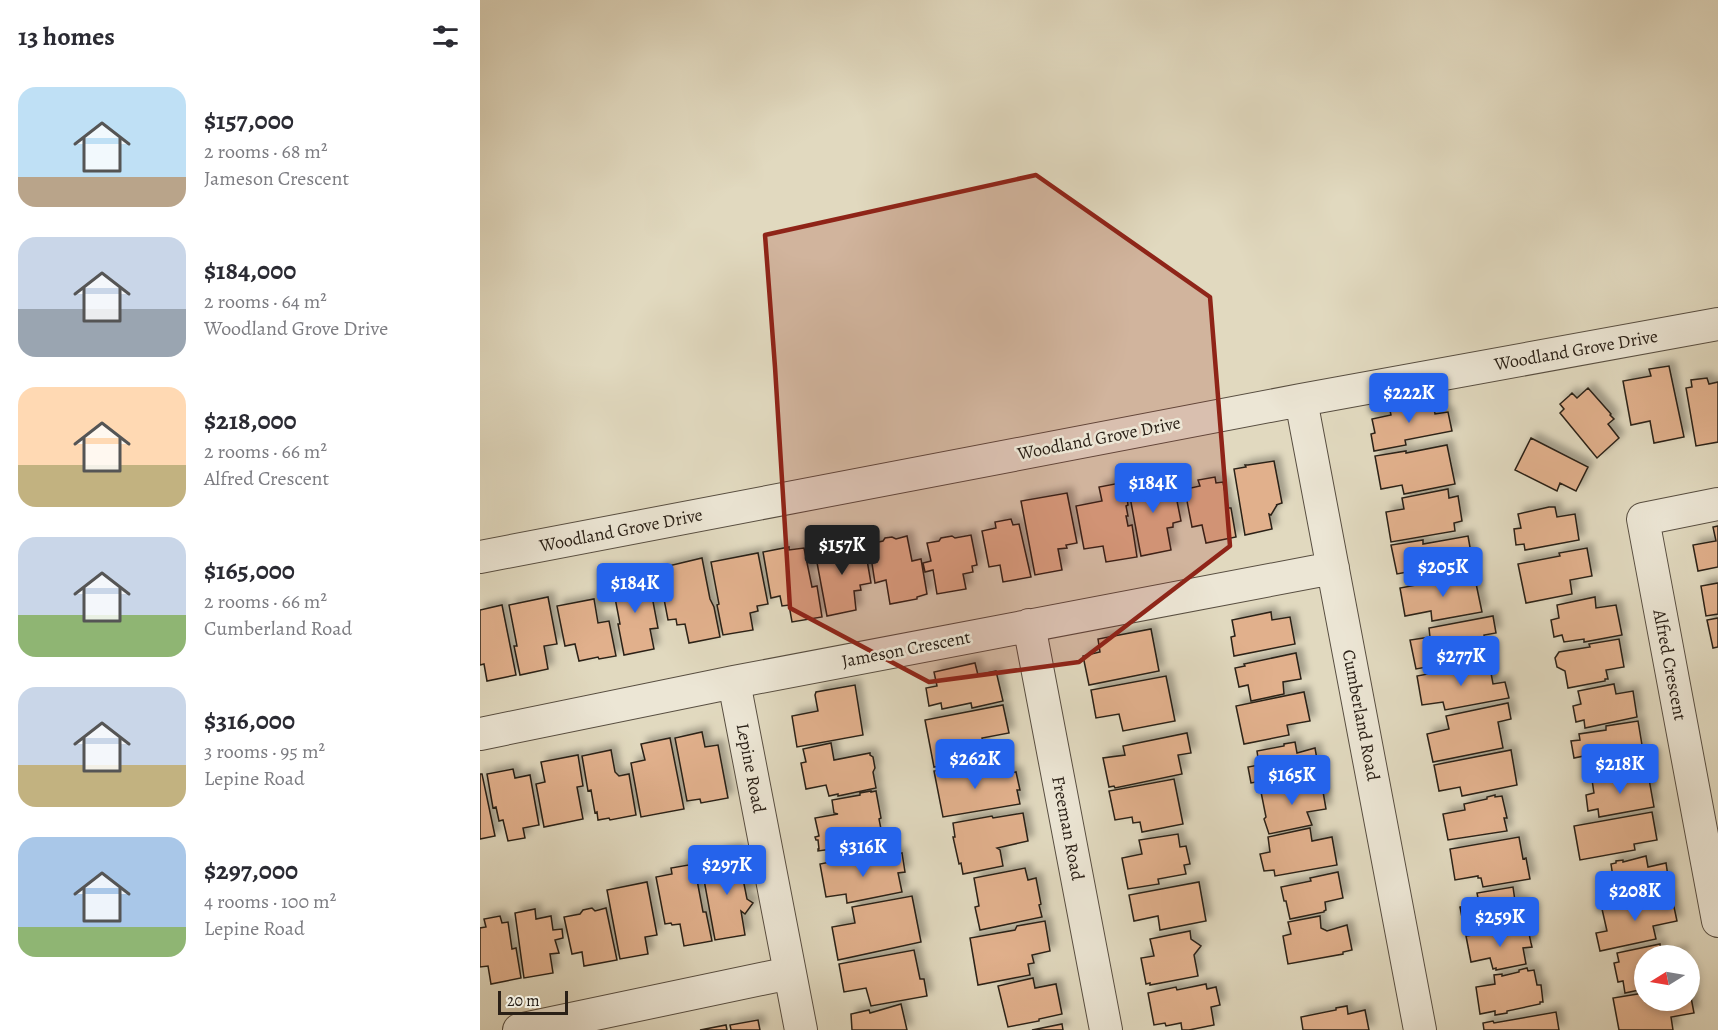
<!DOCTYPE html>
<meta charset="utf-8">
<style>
body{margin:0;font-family:Alegreya,serif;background:#f2f2f3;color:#2b2b33;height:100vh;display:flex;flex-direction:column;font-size:22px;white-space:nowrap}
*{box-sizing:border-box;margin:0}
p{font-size:20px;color:#7c7c81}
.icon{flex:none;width:33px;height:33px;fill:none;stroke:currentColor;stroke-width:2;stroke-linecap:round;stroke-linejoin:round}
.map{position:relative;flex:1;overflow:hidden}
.details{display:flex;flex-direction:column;background:#fff;width:480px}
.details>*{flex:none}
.needle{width:39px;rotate:259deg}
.controls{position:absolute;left:1154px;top:945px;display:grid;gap:12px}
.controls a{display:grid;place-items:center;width:66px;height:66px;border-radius:50%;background:#fff;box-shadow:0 3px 9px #0003;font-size:30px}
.scale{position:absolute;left:18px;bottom:15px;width:70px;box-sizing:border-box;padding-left:6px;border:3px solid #2a2017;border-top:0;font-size:16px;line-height:21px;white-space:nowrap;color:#2a2017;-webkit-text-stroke:4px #ece6d5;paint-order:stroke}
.price{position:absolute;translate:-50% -51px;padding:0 14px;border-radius:6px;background:#2563eb;color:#fff;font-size:20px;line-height:39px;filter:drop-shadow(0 2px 3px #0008)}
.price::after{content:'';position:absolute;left:50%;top:36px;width:18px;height:14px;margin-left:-9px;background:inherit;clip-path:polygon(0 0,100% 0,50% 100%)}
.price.active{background:#222;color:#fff}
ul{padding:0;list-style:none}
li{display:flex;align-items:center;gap:18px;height:150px;padding:0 18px}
li span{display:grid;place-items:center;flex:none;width:168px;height:120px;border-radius:18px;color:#555}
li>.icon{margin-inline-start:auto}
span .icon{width:72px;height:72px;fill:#fffc;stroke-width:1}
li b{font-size:26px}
h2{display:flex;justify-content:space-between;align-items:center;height:72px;padding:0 18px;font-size:26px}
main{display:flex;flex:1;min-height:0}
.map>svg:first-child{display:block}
.building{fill:#e1b08c;stroke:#2a2017;stroke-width:1.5;filter:url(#shadow)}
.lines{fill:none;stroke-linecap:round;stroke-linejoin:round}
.minor-casing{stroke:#584e41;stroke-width:34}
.minor{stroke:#ece6d5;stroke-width:32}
.marked{fill:#8f2418;fill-opacity:0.2;stroke:#8f2418;stroke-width:4.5;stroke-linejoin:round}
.labels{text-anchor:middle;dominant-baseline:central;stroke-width:5;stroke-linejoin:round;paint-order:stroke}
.street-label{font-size:18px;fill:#2a2017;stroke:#ece6d5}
</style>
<main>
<section class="details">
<h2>13 homes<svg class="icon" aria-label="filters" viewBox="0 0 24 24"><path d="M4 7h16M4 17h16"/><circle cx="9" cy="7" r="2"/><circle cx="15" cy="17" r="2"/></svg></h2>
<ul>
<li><span style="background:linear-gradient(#bfe0f5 75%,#b9a48a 0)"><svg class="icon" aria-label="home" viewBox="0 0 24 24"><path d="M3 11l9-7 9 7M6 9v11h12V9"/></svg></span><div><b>$157,000</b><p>2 rooms · 68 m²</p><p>Jameson Crescent</p></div></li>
<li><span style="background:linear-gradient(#c9d6e8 60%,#9aa5b1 0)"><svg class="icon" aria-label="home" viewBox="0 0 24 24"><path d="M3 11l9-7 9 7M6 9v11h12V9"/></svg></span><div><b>$184,000</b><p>2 rooms · 64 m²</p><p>Woodland Grove Drive</p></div></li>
<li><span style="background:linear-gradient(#ffd9b3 65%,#c2b280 0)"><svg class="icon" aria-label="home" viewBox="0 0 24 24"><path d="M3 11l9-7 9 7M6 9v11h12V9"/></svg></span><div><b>$218,000</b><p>2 rooms · 66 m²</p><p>Alfred Crescent</p></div></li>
<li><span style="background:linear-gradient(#c9d6e8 65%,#8fb573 0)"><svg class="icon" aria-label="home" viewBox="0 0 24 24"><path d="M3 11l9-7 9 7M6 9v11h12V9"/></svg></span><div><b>$165,000</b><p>2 rooms · 66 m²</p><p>Cumberland Road</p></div></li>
<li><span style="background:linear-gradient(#c9d6e8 65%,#c2b280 0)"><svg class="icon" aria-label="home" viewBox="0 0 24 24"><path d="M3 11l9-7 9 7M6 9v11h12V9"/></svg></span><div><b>$316,000</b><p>3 rooms · 95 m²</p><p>Lepine Road</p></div></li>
<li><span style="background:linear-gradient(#a9c7e8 75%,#8fb573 0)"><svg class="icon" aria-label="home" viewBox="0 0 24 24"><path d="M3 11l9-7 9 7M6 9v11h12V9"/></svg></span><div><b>$297,000</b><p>4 rooms · 100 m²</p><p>Lepine Road</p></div></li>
</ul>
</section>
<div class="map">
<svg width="1238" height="1030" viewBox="0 0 1238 1030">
<defs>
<filter id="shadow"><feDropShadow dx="5.5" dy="-5.5" stdDeviation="3" flood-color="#0004"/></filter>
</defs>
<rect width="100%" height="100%" fill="#e1d9bf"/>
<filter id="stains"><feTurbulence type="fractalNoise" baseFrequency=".00333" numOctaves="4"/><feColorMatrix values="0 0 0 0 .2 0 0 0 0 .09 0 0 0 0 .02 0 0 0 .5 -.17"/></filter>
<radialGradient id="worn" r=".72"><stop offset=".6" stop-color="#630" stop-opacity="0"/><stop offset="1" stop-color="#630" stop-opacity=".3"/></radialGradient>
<path class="building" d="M1189 366 1204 437 1174 443 1170 421 1151 425 1143 381 1171 376 1169 369Z
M1227 378 1229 384 1238 382V442L1216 446 1206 388 1212 387 1211 380Z
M1108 388 1131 414 1130 415 1134 419 1128 424 1139 438 1117 458 1080 413 1084 409 1080 404 1089 396 1092 393 1097 398Z
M952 398 955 414 968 412 972 431 925 440 926 445 894 451 891 434 895 433 892 419 911 415 909 406Z
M1051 438 1108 467 1096 491 1080 483 1077 491 1035 470Z
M967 445 975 484 924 494 922 485 901 489 895 456 926 451V453Z
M794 461 802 503 796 505H797L791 515 789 514 792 529 765 535 754 469 766 467 765 465H768Z
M666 477 668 486 693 481 701 521 693 523V527L687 528 691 550 661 556 647 481Z
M735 477 736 483 743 482 748 508H751L756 537 726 543 722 525 712 527 706 496V489L720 486 718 480Z
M640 483 642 492H646L648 505 646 506 648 516H646L648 526 652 525 657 557 626 562 623 546 604 549 596 506 622 501 619 487Z
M968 489 969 498 978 496 982 521 974 523 975 531 911 542 906 512 924 509 922 498Z
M587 493 597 543 586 545 587 548 578 549 582 570 555 575 541 501Z
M1069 507H1075L1077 517 1095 514 1099 540 1045 550 1044 544 1036 545 1034 529 1041 528 1038 514Z
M531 519 533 525 539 524 551 577 523 582 520 565 509 567 502 531 516 528 515 522Z
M1238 526V567L1218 571 1213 545 1236 541 1233 527Z
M491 535 497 565 492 566 493 572 483 574 486 589 457 594 453 570 445 572 443 563 451 561 447 543 459 541 461 538 472 536 475 538Z
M427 536 432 561 441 559 447 594 437 597V599L410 604 406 580 395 583 389 544 403 541 405 538 412 537 416 539Z
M988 536 994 570 940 580 938 570 917 574 911 545 943 540V544Z
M384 543 391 583 380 585 381 590 374 591 376 610 347 616 335 552 349 549 350 546 360 544 364 547Z
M309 547V550L324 548 332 587 337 586 342 617 312 622 309 605 302 606 300 596 291 598 283 552Z
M1107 548 1112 576 1090 580 1092 594 1046 603 1038 564 1080 556 1079 553Z
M278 553 288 604 277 606 278 611 270 613 273 630 243 635 237 605 239 604 231 562Z
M222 558 230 599 234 607 240 637 209 643 205 624 197 625 196 619 188 620 179 573H181L180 568Z
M994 574 1002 612 952 621 951 611 925 616 920 588Z
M168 575 178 628 170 629 174 649 144 655 138 624H140L132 582Z
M1238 583V614L1226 616 1221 586Z
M68 597 77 644 64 646 68 669 40 675 34 646H37L29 605Z
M1115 597 1116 608 1136 605 1142 635 1104 642V639L1084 642 1082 635 1074 637 1071 620 1079 618 1077 605Z
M114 599 118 623 129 621 136 656 119 659 118 657 99 661 95 644 85 646 77 606Z
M22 605 36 675 7 681 4 664 0 665V610Z
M791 612 792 620 810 617 815 644 754 656 751 637 755 636 752 620Z
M1013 616 1016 633 1004 635 1008 656 936 669 930 640 950 637 949 628Z
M1238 618V647L1233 648 1227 620Z
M671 629 679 671 609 685 603 656 620 652 618 639Z
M1139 639 1144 667 1126 670 1128 679H1125V681L1088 688 1085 671 1077 667 1075 658 1079 652 1110 647 1109 644Z
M816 653 821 679 803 682 804 694 771 701 768 685 759 687 755 668 765 666 764 664Z
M1009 662 1013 684 1025 682 1029 698 965 710 963 702 942 705 937 676Z
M495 663 498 675 516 671 523 701 492 708 491 703 462 709 461 703 449 706 446 688 457 686 454 672Z
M686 676 695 721 643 731 639 714 616 718 611 690Z
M1134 684 1136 694 1153 691 1157 717 1105 728 1104 720 1096 722 1093 706 1101 704 1098 691Z
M375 685 383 735 317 747 312 716 338 711 335 695 336 692Z
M824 692 830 721 807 725 809 735 764 744 756 706Z
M1028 703 1031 719 1018 722 1023 748 953 762 947 734 969 729 966 716Z
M523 705 529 733 502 738 506 757 454 767 445 720Z
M1158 721 1163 751 1144 756 1146 763 1106 771 1104 756 1094 758 1091 741 1100 740 1099 734 1126 730V726Z
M222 732 225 747 238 745 248 798 221 803 220 799 207 801 195 738Z
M707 733 711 753 698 755 702 774 635 788 634 786 629 787 623 758 645 755 643 746Z
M190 738 204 809 161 817 151 763 165 760 161 744Z
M815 742 817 753 835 748 840 776 783 788 782 781 771 783 768 767 779 765 777 751 804 746V744Z
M351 743 354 760 390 753V755L393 757 395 768 393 772 396 788 358 796V794L349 796 346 785 326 789 321 763 326 762 323 749Z
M131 750 135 772 139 776 149 774 156 815 130 820 129 818 118 820 117 812 115 813 111 790 108 791 102 756Z
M1031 750 1037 785 982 796 980 787 959 791 954 765Z
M98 755 103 786 97 787 103 819 64 827 56 784 65 782 61 762Z
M506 762 507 769H509L511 777 536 772 540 790H537L540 804 463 817 454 771Z
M33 769 35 778 50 775 59 825 43 828 45 838 28 841 23 820 19 821 16 807 13 808 7 774Z
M1150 772 1151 782 1169 779 1174 807 1119 817 1118 809 1108 811 1106 795 1114 793 1112 780Z
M0 774H2L15 836 0 839Z
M694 779 703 824 662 832 660 822 653 823 652 817 635 820 629 791Z
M841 780 846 809 827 812 832 825 789 834 784 819 786 817 781 792Z
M391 791V792L396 791 401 818 399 819 401 829H399V831L372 836 374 846 338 851V849H339L338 840H336L335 837 339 836 335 818 358 814 354 813 352 800 380 795V793Z
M1015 795V797L1022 796 1027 818H1024L1027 831 968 840 963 814 985 810 984 804 1007 799V797Z
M1172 812 1177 840 1154 844 1155 850 1100 860 1094 826Z
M543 813 548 841 517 848 520 850 523 866 483 874 481 863 479 864 473 837H475L473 823 512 816 513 818Z
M830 828 832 841 852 837 857 865 795 876 794 870 784 871 780 854 790 852 788 837Z
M698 834 700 847 706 846 710 864 704 865 706 874 678 879 679 884 648 889 642 858 662 854 659 840Z
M1039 837 1043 859 1046 858 1050 879 1003 887 1001 878H998V876L975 880 970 849Z
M257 849 267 899 273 903 265 914 261 911 265 935 235 940 222 869 241 865 239 853Z
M422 853 425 872 418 873 422 892 367 903 366 894 346 897 340 864 370 858 371 863Z
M1166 856 1168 867 1186 863 1190 890 1168 894 1169 896 1137 902 1136 894 1128 895 1125 878 1133 877 1131 864 1136 863V861L1143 860V862Z
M214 864 223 912H226L232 941 204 946 200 924 192 925 191 923 185 924 176 877 192 874 191 868Z
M545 868 548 880 556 878 561 904 559 905 562 917 500 930 495 907 499 906 494 878Z
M858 872 863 898 845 902 846 910 844 911V912L810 919 806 901H804L801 887 831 881 830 878Z
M167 882 177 935 165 937 168 954 140 959 127 890Z
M719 882 726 921 680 930 678 916 654 921 649 895Z
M1033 887 1035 901 1043 900 1047 918 1039 920 1040 925 1009 930V928L985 933 980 907 999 903 997 893Z
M1191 893 1197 921 1173 926 1176 939 1120 951 1116 933 1127 931 1122 909Z
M432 896 441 942 358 960 352 927 375 923 372 907Z
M112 908 115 911 126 908 137 960 104 966 102 952 92 954 84 917 100 914 103 910Z
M55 909 56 919 71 916 73 930 82 929 83 938 75 940 79 953 70 954 73 973 44 978 35 913Z
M20 916 22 923 28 922 32 949 36 948 41 978 11 984 8 966 0 967V928L6 927 4 919Z
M840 916 841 928 847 931 867 925 872 950 863 952V954L808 964 803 936 811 934 808 922Z
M565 921 570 951 552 955 554 963 548 964 550 975 498 985 490 938 535 930 537 926Z
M1040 929V930L1048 929 1051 943 1052 947 1043 948 1046 964 1016 970V968L1013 969 1010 958 991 962 986 936 1011 932V935Z
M710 931 711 939 721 946 714 955 718 976 670 985V983L666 984 661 958 674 956 670 939Z
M1180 944 1182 956H1164V989L1145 993 1143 981 1138 982 1134 963 1139 962 1137 953Z
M434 950 440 979H444L447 996 391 1006 386 988 364 992 359 964Z
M1202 951 1203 956H1189V954Z
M1047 968 1048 971 1054 970 1057 985H1061L1063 1002H1060V1004L1027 1011V1013L1015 1015V1011L1000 1014 996 987 1015 984 1014 975 1022 974V976L1039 972V970Z
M553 978 555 988 576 984 582 1014 559 1019V1021L528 1027 518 986Z
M726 984 727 989 736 987 740 1005 731 1007 734 1025 709 1030H702L701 1023 686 1026 685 1023 674 1025 668 993 696 987 697 990Z
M1209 987 1214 1013 1191 1017 1193 1030H1139L1133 998 1164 993V1000H1209Z
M421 1004 427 1030H372L371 1014 389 1010 390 1013Z
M867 1006 868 1014 885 1010 889 1030H823L821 1017 856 1010V1008Z
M1076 1012 1079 1030H1004L1003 1023 1013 1021 1014 1023Z
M278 1020 280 1030H251L250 1025Z
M582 1024 583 1030H552Z
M246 1025 247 1030H220Z"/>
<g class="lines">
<g class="minor-casing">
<path id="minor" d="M821 400 940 1030
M1238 504 1163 519 1238 921
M0 557 821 400 1238 324
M549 625 626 1030
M254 682 321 1030
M0 734 254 682 853 568
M39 1030 310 973"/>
</g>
<use href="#minor" class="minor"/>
</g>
<path class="marked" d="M556 175 730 297 750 546 599 662 449 682 310 608 295 367 285 235Z"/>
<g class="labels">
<g class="street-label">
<text transform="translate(1096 350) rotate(-10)">Woodland Grove Drive</text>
<text transform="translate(619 438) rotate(-11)">Woodland Grove Drive</text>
<text transform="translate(141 530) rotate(-11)">Woodland Grove Drive</text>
<text transform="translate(426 649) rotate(-11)">Jameson Crescent</text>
<text transform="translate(1190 665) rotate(79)">Alfred Crescent</text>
<text transform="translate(881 715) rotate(79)">Cumberland Road</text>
<text transform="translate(271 768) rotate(79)">Lepine Road</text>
<text transform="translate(588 828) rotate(79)">Freeman Road</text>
</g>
</g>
<rect width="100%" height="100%" filter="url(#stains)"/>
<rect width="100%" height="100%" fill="url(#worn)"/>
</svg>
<div class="controls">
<a><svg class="needle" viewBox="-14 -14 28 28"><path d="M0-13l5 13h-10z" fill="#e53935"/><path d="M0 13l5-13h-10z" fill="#7c7c81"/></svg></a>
</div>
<div class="scale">20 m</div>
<b class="price" style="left:929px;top:424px">$222K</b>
<b class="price" style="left:673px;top:514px">$184K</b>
<b class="price active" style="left:362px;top:576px">$157K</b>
<b class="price" style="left:963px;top:598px">$205K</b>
<b class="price" style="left:155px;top:614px">$184K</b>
<b class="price" style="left:981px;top:687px">$277K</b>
<b class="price" style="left:495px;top:790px">$262K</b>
<b class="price" style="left:1140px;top:795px">$218K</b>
<b class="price" style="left:812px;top:806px">$165K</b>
<b class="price" style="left:383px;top:878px">$316K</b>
<b class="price" style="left:247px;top:896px">$297K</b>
<b class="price" style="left:1155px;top:922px">$208K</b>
<b class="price" style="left:1020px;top:948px">$259K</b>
</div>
</main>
